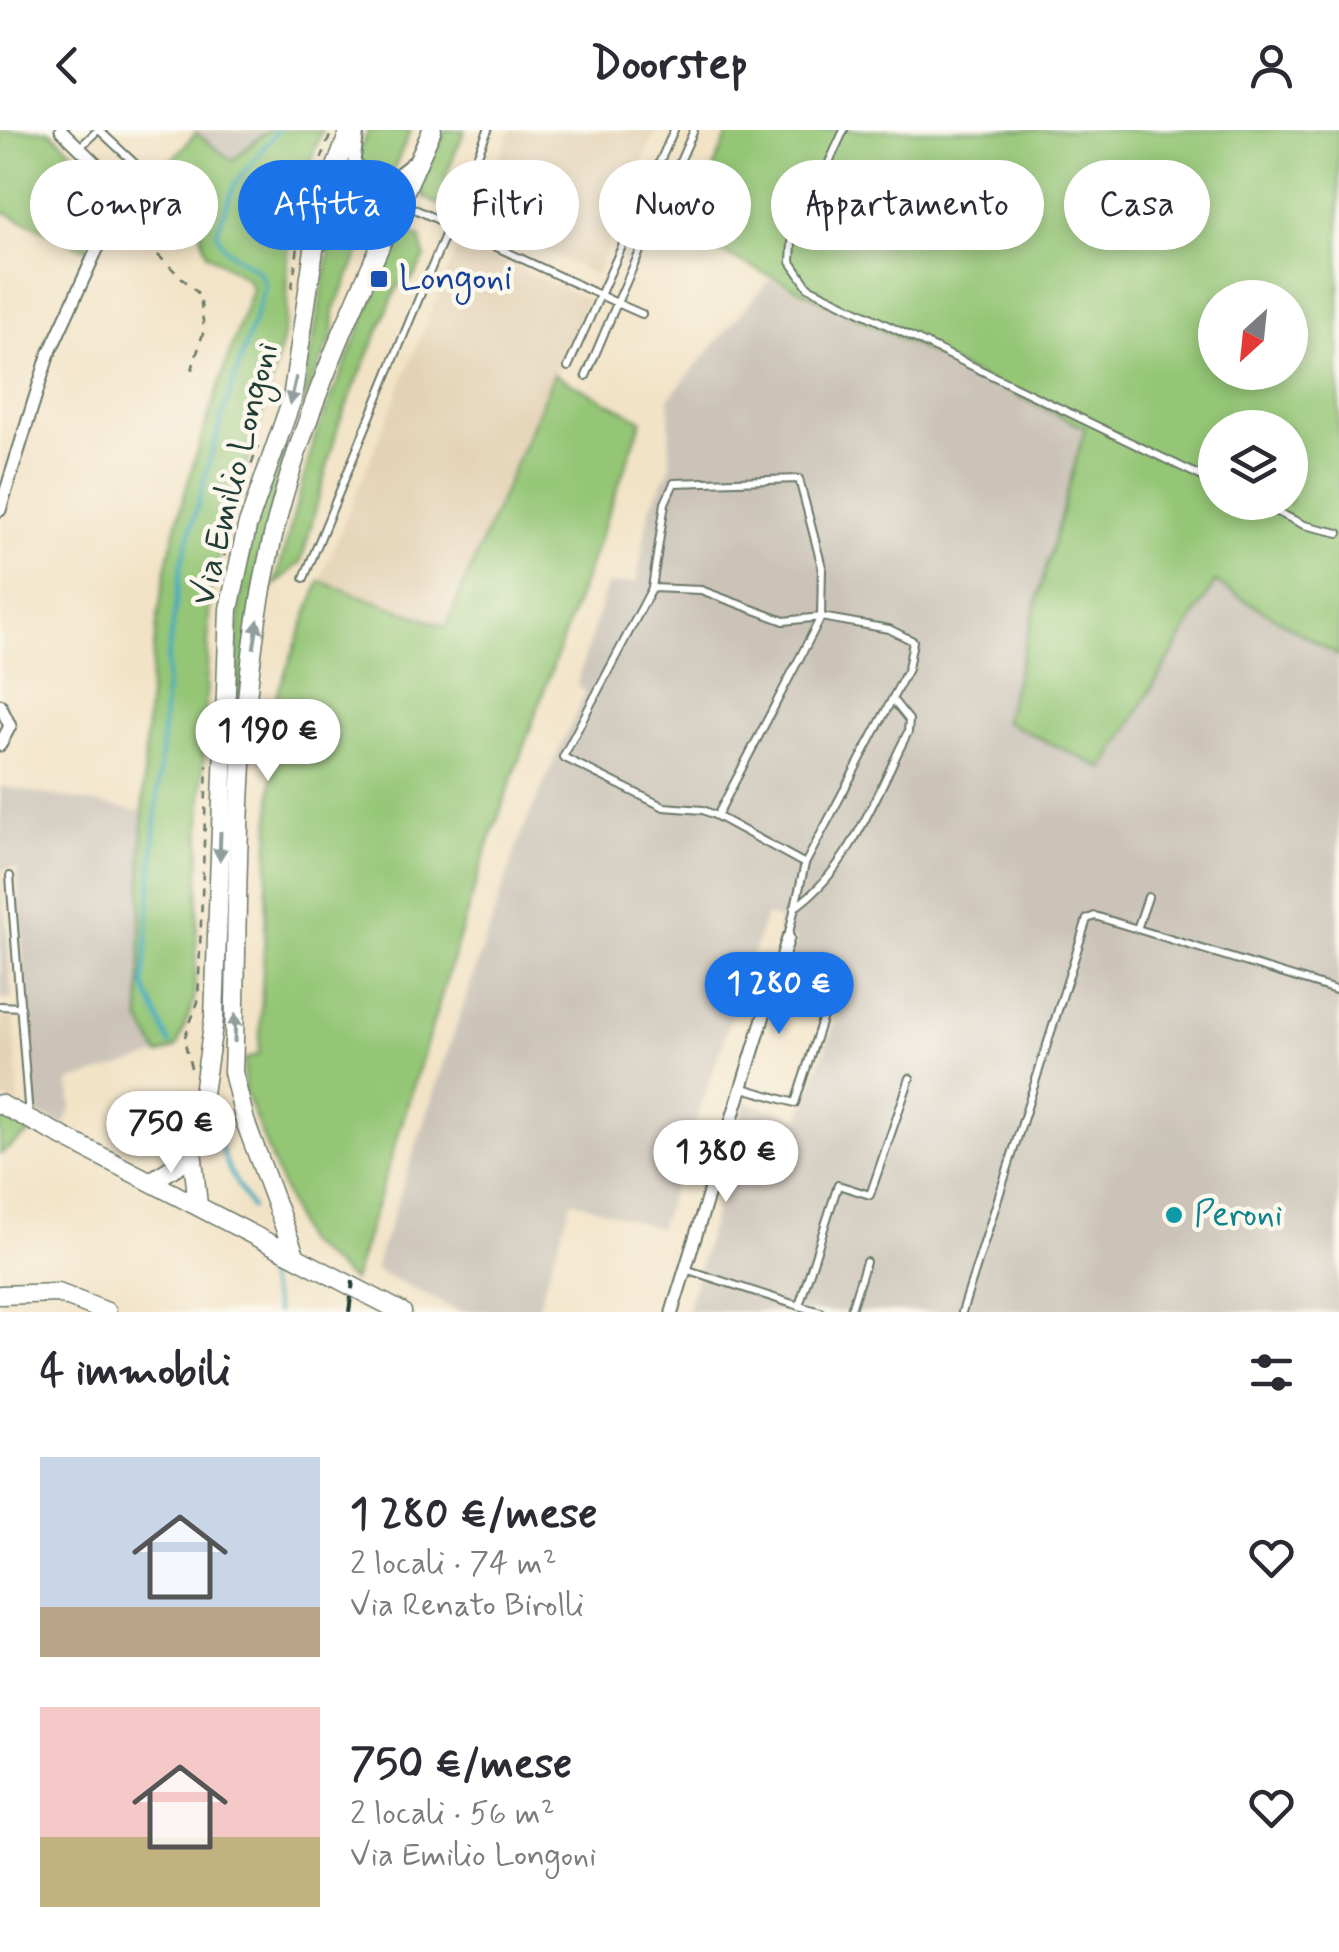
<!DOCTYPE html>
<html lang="it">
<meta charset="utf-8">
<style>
body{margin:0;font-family:Mynerve,sans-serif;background:#f7f7f7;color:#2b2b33;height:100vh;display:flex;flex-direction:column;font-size:38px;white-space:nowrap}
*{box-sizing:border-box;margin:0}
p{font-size:32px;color:#7c7c81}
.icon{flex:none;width:55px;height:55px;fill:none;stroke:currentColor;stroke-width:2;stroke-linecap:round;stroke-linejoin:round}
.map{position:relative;height:1182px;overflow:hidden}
.panel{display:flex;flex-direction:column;background:#fff;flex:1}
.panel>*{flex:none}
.banner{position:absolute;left:30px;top:30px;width:1280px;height:90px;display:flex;gap:20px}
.needle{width:65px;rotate:207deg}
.fabs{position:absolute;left:1198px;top:150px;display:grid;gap:20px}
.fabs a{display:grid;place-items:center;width:110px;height:110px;border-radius:50%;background:#fff;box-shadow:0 5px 15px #0003;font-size:50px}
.price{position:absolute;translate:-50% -85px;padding:0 22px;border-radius:35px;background:#fff;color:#222;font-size:32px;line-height:65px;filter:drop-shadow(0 2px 5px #0008)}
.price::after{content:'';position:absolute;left:50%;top:60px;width:30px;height:22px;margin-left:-15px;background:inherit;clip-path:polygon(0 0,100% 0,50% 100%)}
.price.active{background:#1a73e8;color:#fff}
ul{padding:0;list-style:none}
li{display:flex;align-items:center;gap:30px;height:250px;padding:0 40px}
li span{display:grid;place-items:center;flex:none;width:280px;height:200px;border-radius:0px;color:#555}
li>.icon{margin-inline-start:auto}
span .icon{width:120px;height:120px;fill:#fffc;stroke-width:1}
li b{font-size:42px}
h2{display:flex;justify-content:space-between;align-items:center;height:120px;padding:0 40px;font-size:42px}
.chip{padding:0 35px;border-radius:45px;background:#fff;box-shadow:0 5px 15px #0003;font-size:35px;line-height:90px}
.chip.active{background:#1a73e8;color:#fff}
header{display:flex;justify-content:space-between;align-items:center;height:130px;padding:0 40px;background:#fff;font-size:45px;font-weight:800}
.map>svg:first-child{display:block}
.built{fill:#e3d2b5}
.industrial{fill:#cbc3b8}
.green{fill:#94c676;stroke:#5a8255;stroke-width:2.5;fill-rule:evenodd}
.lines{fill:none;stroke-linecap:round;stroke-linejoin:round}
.stream{stroke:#40aabf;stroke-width:4}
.lane-casing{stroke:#697767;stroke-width:10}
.street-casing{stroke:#697767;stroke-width:15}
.secondary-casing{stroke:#697767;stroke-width:21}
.path{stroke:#697767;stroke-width:2.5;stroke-dasharray:8 8;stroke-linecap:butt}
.lane{stroke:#fff;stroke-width:6}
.street{stroke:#fff;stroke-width:11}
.secondary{stroke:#fff;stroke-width:18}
.rail{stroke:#1f3d34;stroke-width:4;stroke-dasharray:15 8;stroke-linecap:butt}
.oneway{fill:#8f9e9a}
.transit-dot{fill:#1a4fb4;stroke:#fbf7ec;stroke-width:4}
.culture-dot{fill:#0f9aa8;stroke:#fbf7ec;stroke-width:4}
.labels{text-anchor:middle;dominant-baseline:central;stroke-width:9;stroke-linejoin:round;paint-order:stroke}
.transit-label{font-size:35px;fill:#164399;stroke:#fbf7ec;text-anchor:start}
.street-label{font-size:35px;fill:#1f3d34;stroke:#fbf7ec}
.culture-label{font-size:35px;fill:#0d838f;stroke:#fbf7ec;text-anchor:start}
</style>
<header><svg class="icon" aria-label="back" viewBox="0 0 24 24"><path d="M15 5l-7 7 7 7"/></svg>Doorstep<svg class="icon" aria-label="person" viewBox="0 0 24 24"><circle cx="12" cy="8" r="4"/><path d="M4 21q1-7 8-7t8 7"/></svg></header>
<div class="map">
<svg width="1339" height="1182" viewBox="0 0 1339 1182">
<rect width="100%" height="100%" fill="#fbf7ec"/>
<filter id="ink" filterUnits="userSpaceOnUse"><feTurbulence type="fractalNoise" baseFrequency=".01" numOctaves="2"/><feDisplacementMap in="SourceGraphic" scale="20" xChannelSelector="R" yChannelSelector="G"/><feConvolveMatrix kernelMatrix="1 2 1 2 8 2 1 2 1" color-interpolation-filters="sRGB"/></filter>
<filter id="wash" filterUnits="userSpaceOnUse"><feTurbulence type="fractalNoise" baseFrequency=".0048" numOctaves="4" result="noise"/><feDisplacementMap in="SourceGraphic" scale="40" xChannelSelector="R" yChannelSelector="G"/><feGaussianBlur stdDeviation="2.25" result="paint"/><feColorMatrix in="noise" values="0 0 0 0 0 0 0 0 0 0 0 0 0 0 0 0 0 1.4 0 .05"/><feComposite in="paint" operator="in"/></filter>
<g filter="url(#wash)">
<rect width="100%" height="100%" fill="#f2e3c6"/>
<path class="built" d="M511 0H656L596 145 474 90Z
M460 112 588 170 446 497 320 451Z
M0 885 14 886 19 976 0 966Z"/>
<path class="industrial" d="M193 0H268L232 31Z
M770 149 1085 299 1049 433 1104 639 1215 452 1339 526V1182H687L745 972 800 989 844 865 784 840 797 809 779 804V789L766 785 659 1099 572 1070 536 1182H460L374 1140 522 702 585 563 577 553 607 455 637 452 649 380 670 338 669 268Z
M0 656 144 682 140 889 161 924 69 952 72 976 64 995 34 983 17 738 1 739 12 870H0Z"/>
<path class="green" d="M0 0H49C101 48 116 50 86 119L0 80Z
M268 0H322C307 38 289 85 288 126 287 156 289 181 282 210 263 296 229 377 210 463L194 871 177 917 159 925 140 889C143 739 137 583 167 435 187 342 221 249 252 159L247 149 207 124 199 97 161 42 196 3 232 31Z
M369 0H411L394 38 385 48H370L357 25Z
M445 0H465L445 47 448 65 438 75 423 66 421 56Z
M730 0H1339V526L1215 452 1104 639 1004 591 1085 298 685 105ZM1215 168H1290V242H1215ZM1215 298H1290V372H1215Z
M358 74 367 82 368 102 334 181 333 205 301 278 336 85 345 75Z
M405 102 420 107 425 127 412 150 399 153 339 293 301 432 275 455 315 307 399 106Z
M554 244 642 290 487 718 353 1151 303 1111 244 959V930L259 924 276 567 320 451 446 497Z
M289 312 258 429 240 569 236 564C237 479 245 386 289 312Z
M0 979 37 998 0 1024Z"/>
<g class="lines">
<path class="stream" d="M170 914 144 855 168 527 182 432 220 294 265 156C262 130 222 131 217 101L235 54 278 0
M213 995 229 1040 251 1078
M260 1127 277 1182"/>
</g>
</g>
<g filter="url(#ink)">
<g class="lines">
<g class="lane-casing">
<path id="lane" d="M99 0 144 42
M844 0 792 112 791 132 808 157 1215 353
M80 17 98 0
M404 74 617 173 694 0
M568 237 674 0
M586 246 617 173 642 184
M1257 372 1304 395 1339 403
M304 448 488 0
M652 458 665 373 674 353 799 349 822 437 821 487 784 491 701 460 652 458 563 627 664 677 703 680 717 686
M821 487 889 499 913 511 908 539 805 734 717 686Z
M10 746 29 987
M794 778C851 739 877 662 908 602L909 590 892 569
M1137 799 1148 767
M788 807 805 734
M0 876 21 877
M743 958 795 973 830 865 776 845
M685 1139 799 1176 838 1055 870 1065 910 948
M799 1176 821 1182
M850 1182 866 1132
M962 1182 1087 789 1095 786 1339 861"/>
</g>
<g class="street-casing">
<path id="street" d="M358 0 354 32 368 49 388 52 416 30
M322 114 334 76 353 65 365 68 377 81 375 114
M0 380 48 226 116 78 105 43 61 0
M0 575 10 596 0 615
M672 1182 788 808"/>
</g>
<g class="secondary-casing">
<path id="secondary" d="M0 974 402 1182
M191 1011 198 1075
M152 1051 179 1034 201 977 214 889 229 479 247 397 292 269 320 79 350 0
M295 1125 245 991 233 942C240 756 231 562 279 382 314 250 378 124 432 0
M0 1165 58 1163 107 1182"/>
</g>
<path class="path" d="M305 74 332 0
M123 92 200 165 204 200 192 240
M292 158 303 82
M221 442 231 393 258 316
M191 938 184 909 198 872 207 635
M182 981 186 965"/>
<use href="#lane" class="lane"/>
<use href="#street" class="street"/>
<use href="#secondary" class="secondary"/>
<path class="rail" d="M349 1182 353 1151"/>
</g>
<defs><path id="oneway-solid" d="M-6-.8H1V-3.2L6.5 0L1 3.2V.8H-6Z" transform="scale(2.5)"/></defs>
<g class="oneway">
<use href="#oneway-solid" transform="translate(293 261) rotate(103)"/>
<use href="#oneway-solid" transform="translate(256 504) rotate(-81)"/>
<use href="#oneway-solid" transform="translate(220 716) rotate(92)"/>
<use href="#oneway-solid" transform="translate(235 898) rotate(-88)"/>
</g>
</g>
<rect class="transit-dot" x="369" y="139" width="20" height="20" rx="5"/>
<circle class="culture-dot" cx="1174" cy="1085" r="10"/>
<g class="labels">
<g class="transit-label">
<text x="399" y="149">Longoni</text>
</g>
<g class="street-label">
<text transform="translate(235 344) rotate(-76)">Via Emilio Longoni</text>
</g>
<g class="culture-label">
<text x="1194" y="1085">Peroni</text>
</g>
</g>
</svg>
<div class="fabs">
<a><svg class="needle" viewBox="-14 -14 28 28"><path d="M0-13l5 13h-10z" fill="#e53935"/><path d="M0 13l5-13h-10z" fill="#7c7c81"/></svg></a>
<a><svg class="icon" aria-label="layers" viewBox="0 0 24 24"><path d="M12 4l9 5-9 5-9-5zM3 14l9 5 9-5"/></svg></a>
</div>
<b class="price" style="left:268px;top:654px">1 190 €</b>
<b class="price active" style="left:779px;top:907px">1 280 €</b>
<b class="price" style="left:171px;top:1046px">750 €</b>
<b class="price" style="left:726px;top:1075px">1 380 €</b>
<div class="banner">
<a class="chip">Compra</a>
<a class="chip active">Affitta</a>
<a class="chip">Filtri</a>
<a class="chip">Nuovo</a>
<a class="chip">Appartamento</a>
<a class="chip">Casa</a>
</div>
</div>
<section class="panel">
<h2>4 immobili<svg class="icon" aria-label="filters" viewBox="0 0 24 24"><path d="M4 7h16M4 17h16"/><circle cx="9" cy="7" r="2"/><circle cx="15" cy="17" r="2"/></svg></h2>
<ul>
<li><span style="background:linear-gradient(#c9d6e8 75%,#b9a48a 0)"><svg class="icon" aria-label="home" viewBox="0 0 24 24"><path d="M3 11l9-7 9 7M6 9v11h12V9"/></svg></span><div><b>1 280 €/mese</b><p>2 locali · 74 m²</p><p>Via Renato Birolli</p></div><svg class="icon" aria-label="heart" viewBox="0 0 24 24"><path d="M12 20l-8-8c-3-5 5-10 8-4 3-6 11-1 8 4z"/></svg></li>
<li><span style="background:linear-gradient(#f6c9c9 65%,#c2b280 0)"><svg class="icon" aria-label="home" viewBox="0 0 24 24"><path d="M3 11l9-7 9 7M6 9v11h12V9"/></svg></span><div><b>750 €/mese</b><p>2 locali · 56 m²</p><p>Via Emilio Longoni</p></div><svg class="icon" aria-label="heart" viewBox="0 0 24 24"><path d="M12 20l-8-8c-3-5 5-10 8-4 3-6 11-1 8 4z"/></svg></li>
</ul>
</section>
